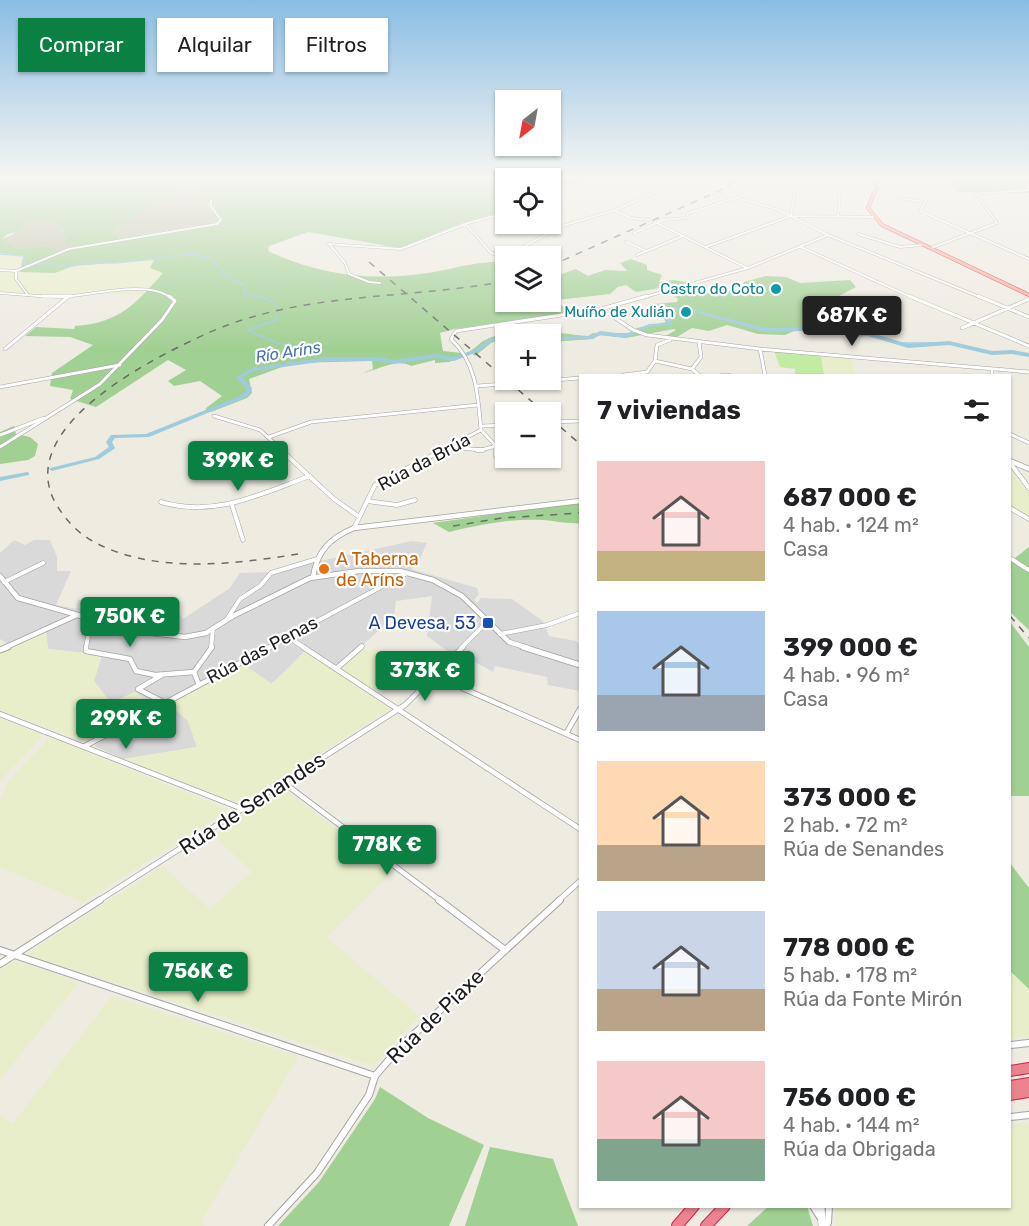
<!DOCTYPE html>
<html lang="es">
<meta charset="utf-8">
<style>
body{margin:0;font-family:Rubik,sans-serif;background:#f2f2f2;color:#202124;height:100vh;display:flex;flex-direction:column;font-size:22px;white-space:nowrap}
*{box-sizing:border-box;margin:0}
p{font-size:20px;color:#757577}
.icon{flex:none;width:33px;height:33px;fill:none;stroke:currentColor;stroke-width:2;stroke-linecap:round;stroke-linejoin:round}
.map{position:relative;flex:1;overflow:hidden}
.side{position:absolute;left:579px;top:374px;width:432px;height:834px;display:flex;flex-direction:column;background:#fff;border-radius:0px;box-shadow:0 2px 4px #0004}
.side>*{flex:none}
.hud{position:absolute;left:18px;top:18px;width:471px;height:54px;display:flex;gap:12px}
.needle{width:39px;rotate:211deg}
.controls{position:absolute;left:495px;top:90px;display:grid;gap:12px}
.controls a{display:grid;place-items:center;width:66px;height:66px;border-radius:0px;background:#fff;box-shadow:0 2px 4px #0004;font-size:30px}
.price{position:absolute;translate:-50% -51px;padding:0 14px;border-radius:6px;background:#0b8043;color:#fff;font-size:20px;line-height:39px;filter:drop-shadow(0 2px 3px #0008)}
.price::after{content:'';position:absolute;left:50%;top:36px;width:18px;height:14px;margin-left:-9px;background:inherit;clip-path:polygon(0 0,100% 0,50% 100%)}
.price.current{background:#222;color:#fff}
ul{padding:0;list-style:none}
li{display:flex;align-items:center;gap:18px;height:150px;padding:0 18px}
li span{display:grid;place-items:center;flex:none;width:168px;height:120px;border-radius:0px;color:#555}
li>.icon{margin-inline-start:auto}
span .icon{width:72px;height:72px;fill:#fffc;stroke-width:1}
li b{font-size:26px}
h2{display:flex;justify-content:space-between;align-items:center;height:72px;padding:0 18px;font-size:26px}
.pill{padding:0 21px;border-radius:0px;background:#fff;box-shadow:0 2px 4px #0004;font-size:21px;line-height:54px}
.pill.current{background:#0b8043;color:#fff}
.map>svg:first-child{display:block}
.residential{fill:#dad9d9}
.construction{fill:#c1c3ac}
.farmland{fill:#e9eeca}
.grass{fill:#c2eba3}
.forest{fill:#a1d093;fill-rule:evenodd}
.lines{fill:none;stroke-linecap:round;stroke-linejoin:round}
.stream{stroke:#9ecbde;stroke-width:1.5}
.river{fill:#9ecbde;fill-rule:evenodd}
.minor-far4-casing{stroke:#a3a3a3;stroke-width:3}
.minor-far3-casing{stroke:#a3a3a3;stroke-width:4}
.minor-far2-casing{stroke:#a3a3a3;stroke-width:5}
.minor-far1-casing{stroke:#a3a3a3;stroke-width:6}
.minor-casing{stroke:#a3a3a3;stroke-width:8}
.tertiary-far4-casing{stroke:#a3a3a3;stroke-width:3}
.tertiary-far3-casing{stroke:#a3a3a3;stroke-width:4}
.tertiary-far2-casing{stroke:#a3a3a3;stroke-width:6}
.tertiary-far1-casing{stroke:#a3a3a3;stroke-width:7}
.tertiary-casing{stroke:#a3a3a3;stroke-width:8}
.trunk-casing{stroke:#df1b50;stroke-width:4}
.motorway-casing{stroke:#df1b50;stroke-width:12}
.minor-far4{stroke:#fff;stroke-width:2}
.minor-far3{stroke:#fff;stroke-width:3}
.minor-far2{stroke:#fff;stroke-width:4}
.minor-far1{stroke:#fff;stroke-width:4.5}
.minor{stroke:#fff;stroke-width:6}
.tertiary-far4{stroke:#fff;stroke-width:2}
.tertiary-far3{stroke:#fff;stroke-width:3}
.tertiary-far2{stroke:#fff;stroke-width:4.5}
.tertiary-far1{stroke:#fff;stroke-width:5}
.tertiary{stroke:#fff;stroke-width:7}
.trunk{stroke:#f4ae92;stroke-width:3}
.motorway{stroke:#ea848f;stroke-width:10}
.rail{stroke:#6a6a6a;stroke-width:1.5;stroke-dasharray:7 7;stroke-linecap:butt}
.culture-dot{fill:#0f9aa8;stroke:#fff;stroke-width:2}
.food-dot{fill:#e8710a;stroke:#fff;stroke-width:2}
.transit-dot{fill:#1a4fb4;stroke:#fff;stroke-width:2}
.labels{text-anchor:middle;dominant-baseline:central;stroke-width:4.5;stroke-linejoin:round;paint-order:stroke}
.far-culture-label{font-size:15px;fill:#0d838f;stroke:#fff;text-anchor:end}
.far-water-label{font-size:16px;font-style:italic;fill:#4572af;stroke:#fff}
.street-label{font-size:18px;fill:#1c1c1c;stroke:#fff}
.food-label{font-size:18px;fill:#c56008;stroke:#fff;text-anchor:start}
.transit-label{font-size:18px;fill:#164399;stroke:#fff;text-anchor:end}
.near-street-label{font-size:21px;fill:#1c1c1c;stroke:#fff}
</style>
<div class="map">
<svg width="1029" height="1226" viewBox="0 0 1029 1226">
<rect width="100%" height="100%" fill="#eeebe1"/>
<path class="residential" d="M14 540 25 545 34 540H50L57 557V571H71L56 605 76 609 78 600 167 597 183 619 230 588 240 573 269 572 412 541 427 543 418 563 411 569 477 588 479 594 474 600 477 603 481 598 512 599 543 621 549 636 576 641 580 644V691L548 685 547 677 495 666 493 672 461 654 457 658 427 636 432 596 396 601 394 617 338 667 308 650 271 684 170 704 188 721 197 747 124 759 94 746 158 705 111 704 94 681 102 655 48 649 46 632 12 647 0 639V553Z"/>
<path class="construction" d="M191 188 199 190 207 200 208 205 218 221 215 223 118 238 112 233 114 227 161 198Z
M46 220 62 227V233L67 238 64 241 73 246 70 250 61 254 57 253 56 249 45 246 18 249 1 240 13 234 26 221Z"/>
<path class="farmland" d="M0 253 23 256 21 272 55 273 73 266 155 260 163 273 143 295 95 294 74 298 0 292Z
M821 356 851 358 855 375H824Z
M1010 465 1029 490V519L1010 508Z
M46 632 48 649 102 655 94 681 111 703 134 692 159 705 86 742 0 710V653Z
M363 647 369 651 375 647 402 665 374 691 340 668Z
M305 651 390 709 240 804 124 759 197 747 188 721 169 704 243 664 272 684Z
M0 718 43 735 0 781Z
M50 737 229 810 83 902 0 867V799L8 782Z
M280 789 289 792 392 872 327 937 419 1016 374 1066 26 954 163 866 210 909 252 872 213 834Z
M13 960 79 982 0 1080V969Z
M1010 971 1029 989V1037L1010 1039Z
M112 996 298 1057 201 1222 205 1226H0V1115L13 1123Z
M1029 1123V1226H836L835 1206H871L876 1209 877 1206H1010V1124Z"/>
<path class="grass" d="M774 351 821 356 824 375H795V369L780 367Z"/>
<path class="forest" d="M0 178H588L551 189 550 178H506L505 211 462 223 399 248 308 232 269 246 268 251C316 274 367 281 420 274 448 271 477 260 505 262L506 302H550L551 278 576 269 588 276 605 270 627 271 620 263 631 259 647 265V270L662 275 659 282 674 280 690 283 636 292 626 285 618 287 610 294 557 300 568 313 454 329 440 333 443 351 461 353 463 357 449 362 435 363V360L411 366C397 358 377 370 363 373L373 369 372 361 293 363 249 379 252 393 247 398 211 412 205 409 222 396 200 381 174 386 168 381 186 370 168 360 96 407 70 399 73 390 50 386 52 373 93 345 70 337 25 336 36 327 74 329 75 326C120 323 135 304 163 273L150 268 154 260 73 266 55 273 20 272 23 256 0 253ZM191 188C207 190 210 209 217 221L215 223 119 238 112 233 115 227 157 203 161 198ZM46 220 62 227 63 236 67 238 63 241 72 246 70 250 57 253V249L45 246 18 249 2 240 6 235 18 231 26 221Z
M961 178H1029V193L959 192 948 182Z
M766 276 786 277 800 283 850 280 856 287 820 306C834 313 851 306 862 315V324L808 325 785 335 758 334 727 325 709 331 692 328 675 338 664 337 676 330 674 329 626 338 599 335 593 339 551 342 550 334H506L505 337 491 343 475 356 470 351C476 348 479 343 485 340 516 325 556 333 588 336L593 333H629L637 328 666 322 662 317 669 308 653 304 677 302 678 299 668 292 681 288 711 293 742 289 744 282Z
M14 426 16 434 30 437 38 444 35 456 28 460 0 464V432Z
M580 502V523C567 524 556 521 543 520 512 518 478 525 449 532L433 523Z
M1029 547V630L1010 612V562Z
M1010 622 1029 647V796H1010Z
M1010 863 1029 888V989L1010 971Z
M380 1087 428 1118 484 1145 449 1226H278L319 1182 375 1099Z
M490 1147 553 1159 578 1226H465Z
M769 1206H807L813 1226H747Z"/>
<g class="lines">
<path class="stream" d="M0 254 24 256 23 262 28 265
M214 260 223 274 246 286 243 294 268 299 275 304
M31 266 47 263 68 267 91 262 116 263 192 254 210 258
M276 316 277 320 247 330 277 343 297 347 299 353 290 361
M896 343H949"/>
<path class="river" d="M671 307 687 308 766 328 836 327 854 333 868 332 908 344 949 341 992 351 1012 350 1029 353V357L1012 354 992 355 949 345 908 348 868 336 853 337 835 330 766 332 687 310H674L668 317 672 320 671 325 652 326 626 338 601 335 591 339 550 341V337L590 336 600 331 625 334 649 324 667 323V321L663 318Z
M513 332H531L534 334H511Z
M506 335V338L492 341 480 351 454 361 436 358 392 364 379 361H327L254 371 242 377 252 388 250 394 244 398 149 437 115 438 112 442 115 448 114 449 99 459 52 471 49 469 50 468 95 457 109 447 106 442 111 435 146 434 240 396 245 392 246 388 236 377 252 368 327 357H379L392 360 436 354 454 357 476 349 488 339Z
M27 472 29 473V475L0 481V477Z"/>
<g class="minor-far4-casing">
<path id="minor-far4" d="M746 178 738 198 779 210 828 235 982 298
M836 178 840 198 838 217
M867 178 874 192
M921 178 936 185 920 210 922 212 1029 259
M877 186 887 178
M550 190 594 178
M899 198 925 202
M575 200 586 181
M714 202 710 198 721 194
M615 211 631 218 649 220
M791 215 797 178
M655 222 747 268
M466 224 491 253 506 257
M634 233 663 220 686 218 688 213C708 209 717 202 738 198
M858 234 900 247 922 245
M626 242 646 251
M328 244 401 249 468 223 506 213
M329 244 345 263 349 274 369 282 380 283
M706 247 791 216 874 217
M801 247 913 298
M931 248 997 223 976 194 1029 190 1027 182
M637 255 683 236
M506 256 562 226 615 210 689 178
M0 270 16 271 69 249 217 224 221 220 211 206V200
M16 271V279L28 295
M67 298 69 296
M641 298 748 268 828 235"/>
</g>
<g class="minor-far3-casing">
<path id="minor-far3" d="M909 296 1029 346
M978 296 1029 317
M602 309 633 330 647 335 760 349 1029 372
M962 328 1029 299
M699 342 701 357 692 369 699 375
M5 349 69 296
M760 349 765 375
M655 361 692 369
M992 369V375
M623 375 647 372 655 361 657 345 670 340
M722 375H729
M477 386 580 378
M0 387 120 365
M214 416 260 430 283 451
M550 422 580 421
M483 426 506 425
M481 430C478 397 477 363 451 339L456 331 601 309 647 296
M1010 434 1029 443
M0 435 44 418
M269 437 311 422 478 405
M496 446V451
M451 447 481 450 496 446 481 430
M440 451 481 430"/>
</g>
<g class="minor-far2-casing">
<path id="minor-far2" d="M281 450 334 499 358 516
M477 450H483
M496 450V456
M1010 463 1029 488
M367 501 397 505 415 500
M161 502C215 518 260 494 310 476
M232 505 243 540
M1010 508 1029 519
M354 528 375 485 443 450
M1010 558 1029 570
M4 582 43 563
M227 619 240 599 260 586 271 573 317 559
M500 634 547 625 580 613
M288 637 305 648
M86 648 91 619
M211 648 213 628
M267 648 407 573
M360 648 362 646
M461 648 488 621"/>
</g>
<g class="minor-far1-casing">
<path id="minor-far1" d="M86 647V651L130 659 136 671 155 675 194 672 212 647
M303 647 580 829
M336 669 361 647
M194 672 199 685
M162 675 138 689 165 703
M435 676 580 740
M0 714 243 809
M567 732 580 709
M85 746 270 647
M284 783 441 901
M98 901 405 705 463 647
M558 901 580 881"/>
</g>
<g class="minor-casing">
<path id="minor" d="M439 900 505 950
M0 950 375 1076
M0 964 100 900
M1010 1045 1029 1043
M1010 1117 1029 1115
M813 1206 825 1225 828 1223 829 1206
M268 1226 317 1173 369 1095 375 1076 400 1047 560 900"/>
</g>
<g class="tertiary-far4-casing">
<path id="tertiary-far4" d="M0 293C20 294 40 297 61 297 89 296 148 279 171 298"/>
</g>
<g class="tertiary-far3-casing">
<path id="tertiary-far3" d="M42 296H72
M0 447 100 384 162 320 175 301 169 296"/>
</g>
<g class="tertiary-far2-casing">
<path id="tertiary-far2" d="M1010 461 1029 469
M0 576 18 598 134 631 185 637 206 633 233 616 310 578 359 571H400L433 580 462 596 509 642 528 648
M313 577C317 551 330 538 354 528L580 501
M4 648 77 615"/>
</g>
<g class="tertiary-far1-casing">
<path id="tertiary-far1" d="M523 647 580 665
M0 650 8 647"/>
</g>
<g class="tertiary-casing">
<path id="tertiary" d="M821 1206 822 1226"/>
</g>
<g class="trunk-casing">
<path id="trunk" d="M873 178 877 186 868 208 882 225 1029 295"/>
</g>
<g class="motorway-casing">
<path id="motorway" d="M1010 1071 1029 1068
M1010 1086 1029 1083
M1010 1095 1029 1092
M677 1226 694 1206
M706 1226 725 1206"/>
</g>
<use href="#minor-far4" class="minor-far4"/>
<use href="#minor-far3" class="minor-far3"/>
<use href="#minor-far2" class="minor-far2"/>
<use href="#minor-far1" class="minor-far1"/>
<use href="#minor" class="minor"/>
<use href="#tertiary-far4" class="tertiary-far4"/>
<use href="#tertiary-far3" class="tertiary-far3"/>
<use href="#tertiary-far2" class="tertiary-far2"/>
<use href="#tertiary-far1" class="tertiary-far1"/>
<use href="#tertiary" class="tertiary"/>
<use href="#trunk" class="trunk"/>
<use href="#motorway" class="motorway"/>
<path class="rail" d="M369 262 544 412
M550 266 721 190 742 178
M550 418 580 444
M453 526 502 518 580 513
M298 554C242 563 178 571 123 554 92 544 73 532 56 504 12 427 155 357 208 333 302 291 407 300 506 281
M1010 616 1029 638"/>
</g>
<linearGradient id="sky" x2="0" y2="1"><stop stop-color="#8abde4"/><stop offset="0.51" stop-color="#f7f6f2"/><stop offset="1" stop-color="#f7f6f2" stop-opacity="0"/></linearGradient>
<rect width="1029" height="349" fill="url(#sky)"/>
<g class="culture-dot">
<circle cx="776" cy="289" r="6"/>
<circle cx="686" cy="312" r="6"/>
</g>
<circle class="food-dot" cx="324" cy="569" r="6"/>
<rect class="transit-dot" x="482" y="617" width="12" height="12" rx="3"/>
<g class="labels">
<g class="far-culture-label">
<text x="764" y="289">Castro do Coto</text>
<text x="674" y="312">Muíño de Xulián</text>
</g>
<g class="far-water-label">
<text transform="translate(288 352) rotate(-9)">Río Aríns</text>
</g>
<g class="street-label">
<text transform="translate(424 462) rotate(-28)">Rúa da Brúa</text>
<text transform="translate(262 650) rotate(-28)">Rúa das Penas</text>
</g>
<g class="food-label">
<text x="336" y="559">A Taberna<tspan x="336" dy="21">de Aríns</tspan></text>
</g>
<g class="transit-label">
<text x="476" y="623">A Devesa, 53</text>
</g>
<g class="near-street-label">
<text transform="translate(252 803) rotate(-33)">Rúa de Senandes</text>
<text transform="translate(435 1016) rotate(-44)">Rúa de Piaxe</text>
</g>
</g>
</svg>
<div class="controls">
<a><svg class="needle" viewBox="-14 -14 28 28"><path d="M0-13l5 13h-10z" fill="#e53935"/><path d="M0 13l5-13h-10z" fill="#757577"/></svg></a>
<a><svg class="icon" aria-label="locate" viewBox="0 0 24 24"><circle cx="12" cy="12" r="6"/><path d="M12 2v4M12 18v4M2 12h4M18 12h4"/></svg></a>
<a><svg class="icon" aria-label="layers" viewBox="0 0 24 24"><path d="M12 4l9 5-9 5-9-5zM3 14l9 5 9-5"/></svg></a>
<a>+</a>
<a>−</a>
</div>
<b class="price current" style="left:852px;top:347px">687K €</b>
<b class="price" style="left:238px;top:492px">399K €</b>
<b class="price" style="left:130px;top:648px">750K €</b>
<b class="price" style="left:425px;top:702px">373K €</b>
<b class="price" style="left:126px;top:750px">299K €</b>
<b class="price" style="left:387px;top:876px">778K €</b>
<b class="price" style="left:198px;top:1003px">756K €</b>
<div class="hud">
<a class="pill current">Comprar</a>
<a class="pill">Alquilar</a>
<a class="pill">Filtros</a>
</div>
<section class="side">
<h2>7 viviendas<svg class="icon" aria-label="filters" viewBox="0 0 24 24"><path d="M4 7h16M4 17h16"/><circle cx="9" cy="7" r="2"/><circle cx="15" cy="17" r="2"/></svg></h2>
<ul>
<li><span style="background:linear-gradient(#f6c9c9 75%,#c2b280 0)"><svg class="icon" aria-label="home" viewBox="0 0 24 24"><path d="M3 11l9-7 9 7M6 9v11h12V9"/></svg></span><div><b>687 000 €</b><p>4 hab. · 124 m²</p><p>Casa</p></div></li>
<li><span style="background:linear-gradient(#a9c7e8 70%,#9aa5b1 0)"><svg class="icon" aria-label="home" viewBox="0 0 24 24"><path d="M3 11l9-7 9 7M6 9v11h12V9"/></svg></span><div><b>399 000 €</b><p>4 hab. · 96 m²</p><p>Casa</p></div></li>
<li><span style="background:linear-gradient(#ffd9b3 70%,#b9a48a 0)"><svg class="icon" aria-label="home" viewBox="0 0 24 24"><path d="M3 11l9-7 9 7M6 9v11h12V9"/></svg></span><div><b>373 000 €</b><p>2 hab. · 72 m²</p><p>Rúa de Senandes</p></div></li>
<li><span style="background:linear-gradient(#c9d6e8 65%,#b9a48a 0)"><svg class="icon" aria-label="home" viewBox="0 0 24 24"><path d="M3 11l9-7 9 7M6 9v11h12V9"/></svg></span><div><b>778 000 €</b><p>5 hab. · 178 m²</p><p>Rúa da Fonte Mirón</p></div></li>
<li><span style="background:linear-gradient(#f6c9c9 65%,#7fa58c 0)"><svg class="icon" aria-label="home" viewBox="0 0 24 24"><path d="M3 11l9-7 9 7M6 9v11h12V9"/></svg></span><div><b>756 000 €</b><p>4 hab. · 144 m²</p><p>Rúa da Obrigada</p></div></li>
</ul>
</section>
</div>
